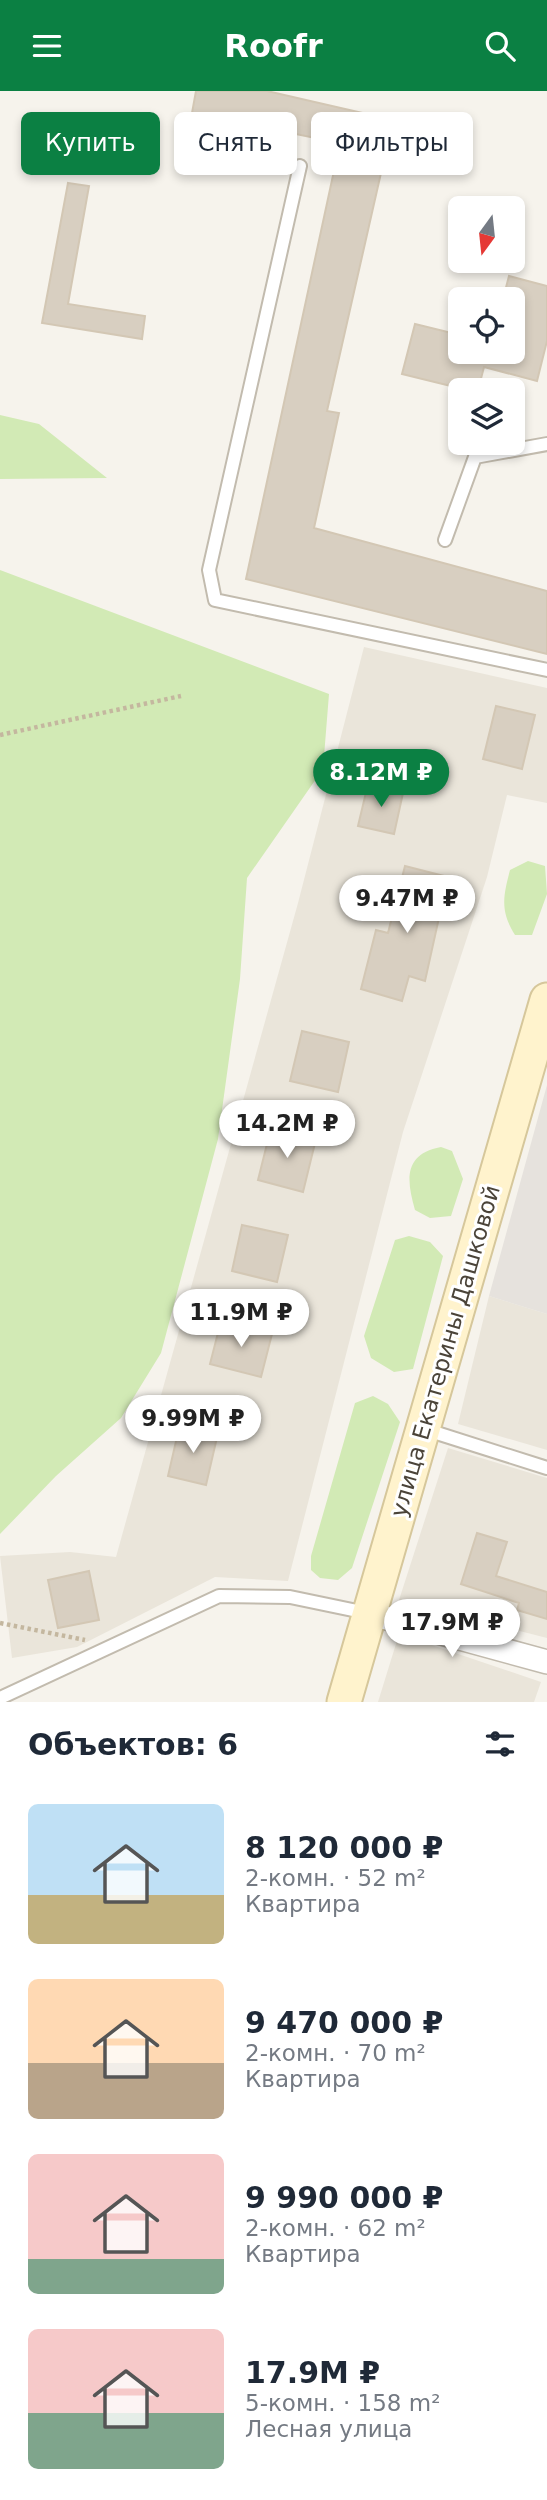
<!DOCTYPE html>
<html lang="ru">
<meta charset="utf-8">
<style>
body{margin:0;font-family:"DejaVu Sans",sans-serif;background:#f6f6f7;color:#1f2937;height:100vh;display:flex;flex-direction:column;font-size:26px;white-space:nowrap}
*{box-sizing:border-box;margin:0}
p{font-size:23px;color:#747a83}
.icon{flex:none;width:38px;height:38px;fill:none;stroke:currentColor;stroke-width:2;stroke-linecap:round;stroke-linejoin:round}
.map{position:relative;height:1611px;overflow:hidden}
.sheet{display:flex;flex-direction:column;background:#fff;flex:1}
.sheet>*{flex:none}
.hud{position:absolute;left:21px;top:21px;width:506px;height:63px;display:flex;gap:14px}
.needle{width:46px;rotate:195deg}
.controls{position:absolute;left:448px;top:105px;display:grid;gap:14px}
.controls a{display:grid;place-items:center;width:77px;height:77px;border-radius:10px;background:#fff;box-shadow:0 4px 10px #0003;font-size:35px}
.price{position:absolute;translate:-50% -60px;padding:0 16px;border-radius:24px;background:#fff;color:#222;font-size:23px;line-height:46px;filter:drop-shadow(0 2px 4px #0008)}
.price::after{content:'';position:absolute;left:50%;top:42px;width:21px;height:16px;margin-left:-10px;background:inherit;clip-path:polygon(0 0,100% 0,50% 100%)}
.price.active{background:#0b8043;color:#fff}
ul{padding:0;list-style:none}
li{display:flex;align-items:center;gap:21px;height:175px;padding:0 28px}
li span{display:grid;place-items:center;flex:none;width:196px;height:140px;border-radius:10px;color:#555}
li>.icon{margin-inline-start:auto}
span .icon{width:84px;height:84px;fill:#fffc;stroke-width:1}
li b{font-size:30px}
h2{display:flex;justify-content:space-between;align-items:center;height:84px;padding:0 28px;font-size:30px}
.pill{padding:0 24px;border-radius:10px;background:#fff;box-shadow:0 4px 10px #0003;font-size:24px;line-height:63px}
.pill.active{background:#0b8043;color:#fff}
header{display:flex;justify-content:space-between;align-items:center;height:91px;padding:0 28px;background:#0b8043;color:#fff;font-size:32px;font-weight:700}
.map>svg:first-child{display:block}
.residential{fill:#eae5da}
.industrial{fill:#e6e2dd}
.green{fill:#d2eab5}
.building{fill:#d8cfc1;stroke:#d3c7b4;stroke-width:2}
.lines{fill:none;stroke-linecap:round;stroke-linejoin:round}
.lane-casing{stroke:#c2bbae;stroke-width:16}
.street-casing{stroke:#c2bbae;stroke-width:26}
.secondary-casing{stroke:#d6c79b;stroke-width:37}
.path{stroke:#c4b79f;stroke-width:4.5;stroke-dasharray:3.5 3.5;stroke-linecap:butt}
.lane{stroke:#fff;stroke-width:12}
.street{stroke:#fff;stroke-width:23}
.secondary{stroke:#fff3cd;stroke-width:33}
.labels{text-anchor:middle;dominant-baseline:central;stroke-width:6;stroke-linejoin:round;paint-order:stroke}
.street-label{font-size:23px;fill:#4b4439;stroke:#fff}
</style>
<header><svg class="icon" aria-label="menu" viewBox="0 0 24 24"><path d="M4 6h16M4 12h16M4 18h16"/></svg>Roofr<svg class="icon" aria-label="search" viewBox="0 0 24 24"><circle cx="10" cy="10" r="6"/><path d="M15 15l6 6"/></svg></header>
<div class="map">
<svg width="547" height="1611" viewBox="0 0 547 1611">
<rect width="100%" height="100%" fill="#f6f3ec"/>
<path class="residential" d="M364 556 547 597V712L507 704 487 786 403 1041 288 1490 215 1486 77 1556 12 1567 0 1465 70 1461 116 1466 298 812Z
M489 1205 547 1223V1359L458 1333Z
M448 1357 547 1387V1547L399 1509Z
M399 1543 541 1591 534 1611H378Z"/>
<path class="industrial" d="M547 994V1223L489 1205Z"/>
<path class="green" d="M0 324 39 333 107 387 0 388Z
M0 479 329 603 323 678 247 787 240 888 218 1048 161 1262 121 1327 56 1385 0 1443Z
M528 770 545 775 547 803 532 844H515C500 820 503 806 510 779Z
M441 1056 452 1060 463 1088 451 1125 430 1127 415 1119C406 1088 404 1063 441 1056Z
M409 1145 430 1151 443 1165 413 1278 394 1281 371 1267 364 1245 395 1149Z
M373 1305 388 1313 400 1331 352 1477 338 1489 320 1487 311 1479V1465L355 1312Z"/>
<path class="building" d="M196 0H267L393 29 327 320 339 322 314 437 547 500V563L246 488 340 52 192 22Z
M68 92 89 95 68 213 145 225 142 248 42 232Z
M509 185 547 195V250L537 290 484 276 478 299H467L402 283 415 233 460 244V261H513V208H503Z
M496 615 535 624 522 678 483 668Z
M368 693 403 702 394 743 358 735Z
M405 775 448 786 425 890 409 885 402 910 361 898 376 839 388 842Z
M302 940 349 951 338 1001 290 990Z
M271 1037 316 1048 303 1101 258 1089Z
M242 1134 288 1144 277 1191 232 1180Z
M221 1230 272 1243 261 1286 210 1273Z
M180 1333 218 1342 206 1394 168 1385Z
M477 1442 507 1451 496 1485 547 1501V1528L517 1519 519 1512 461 1493Z
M89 1480 99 1529 58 1537 48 1489Z"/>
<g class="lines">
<g class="lane-casing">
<path id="lane" d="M300 75 209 479 215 509 547 579
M445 449 475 366 547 353
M424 1338 547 1377
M0 1607 219 1505 290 1506 367 1522"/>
</g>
<g class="street-casing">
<path id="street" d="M368 1522 547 1571"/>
</g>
<g class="secondary-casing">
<path id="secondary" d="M344 1611 547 909"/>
</g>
<path class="path" d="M0 644 181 605
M0 1532 85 1549"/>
<use href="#lane" class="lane"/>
<use href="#street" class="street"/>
<use href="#secondary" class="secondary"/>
</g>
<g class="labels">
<g class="street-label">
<text transform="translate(445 1260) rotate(-74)">улица Екатерины Дашковой</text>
</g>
</g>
</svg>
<div class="controls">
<a><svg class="needle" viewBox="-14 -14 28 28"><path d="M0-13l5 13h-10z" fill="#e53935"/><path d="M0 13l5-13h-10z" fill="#747a83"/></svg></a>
<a><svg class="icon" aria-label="locate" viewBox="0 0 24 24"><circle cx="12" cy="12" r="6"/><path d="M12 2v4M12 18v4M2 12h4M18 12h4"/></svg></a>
<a><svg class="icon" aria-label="layers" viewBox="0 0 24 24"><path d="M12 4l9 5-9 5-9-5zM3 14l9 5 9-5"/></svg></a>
</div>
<b class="price active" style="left:381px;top:718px">8.12M ₽</b>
<b class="price" style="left:407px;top:844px">9.47M ₽</b>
<b class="price" style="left:287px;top:1069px">14.2M ₽</b>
<b class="price" style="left:241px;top:1258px">11.9M ₽</b>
<b class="price" style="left:193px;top:1364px">9.99M ₽</b>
<b class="price" style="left:452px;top:1568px">17.9M ₽</b>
<div class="hud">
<a class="pill active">Купить</a>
<a class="pill">Снять</a>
<a class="pill">Фильтры</a>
</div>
</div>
<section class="sheet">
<h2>Объектов: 6<svg class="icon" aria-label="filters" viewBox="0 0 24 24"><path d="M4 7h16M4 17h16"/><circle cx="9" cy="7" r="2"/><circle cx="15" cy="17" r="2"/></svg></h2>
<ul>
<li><span style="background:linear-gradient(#bfe0f5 65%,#c2b280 0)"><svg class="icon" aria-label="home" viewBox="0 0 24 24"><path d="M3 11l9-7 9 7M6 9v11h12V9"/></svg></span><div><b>8 120 000 ₽</b><p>2-комн. · 52 m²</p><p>Квартира</p></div></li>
<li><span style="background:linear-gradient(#ffd9b3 60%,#b9a48a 0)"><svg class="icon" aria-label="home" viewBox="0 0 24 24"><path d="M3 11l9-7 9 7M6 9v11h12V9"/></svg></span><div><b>9 470 000 ₽</b><p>2-комн. · 70 m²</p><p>Квартира</p></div></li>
<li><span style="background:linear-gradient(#f6c9c9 75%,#7fa58c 0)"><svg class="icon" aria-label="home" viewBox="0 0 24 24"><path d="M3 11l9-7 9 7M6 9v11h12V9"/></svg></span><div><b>9 990 000 ₽</b><p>2-комн. · 62 m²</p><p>Квартира</p></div></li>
<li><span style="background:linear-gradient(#f6c9c9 60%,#7fa58c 0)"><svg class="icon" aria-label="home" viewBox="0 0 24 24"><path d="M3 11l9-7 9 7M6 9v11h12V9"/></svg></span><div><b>17.9M ₽</b><p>5-комн. · 158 m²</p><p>Лесная улица</p></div></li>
</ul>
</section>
